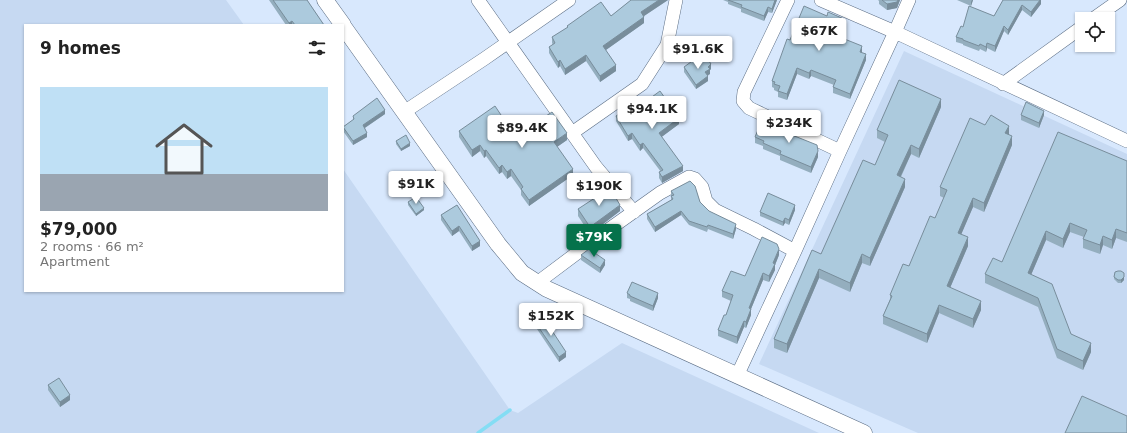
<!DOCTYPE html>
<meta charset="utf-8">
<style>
body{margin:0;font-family:"DejaVu Sans",sans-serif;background:#f6f6f6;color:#222;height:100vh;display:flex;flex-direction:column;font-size:15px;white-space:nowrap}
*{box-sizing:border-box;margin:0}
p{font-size:13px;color:#767676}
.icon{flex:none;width:22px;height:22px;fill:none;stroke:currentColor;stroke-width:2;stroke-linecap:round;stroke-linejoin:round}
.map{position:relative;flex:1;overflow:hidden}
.drawer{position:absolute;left:24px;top:24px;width:320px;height:268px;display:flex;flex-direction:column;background:#fff;border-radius:0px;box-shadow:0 1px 3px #0004}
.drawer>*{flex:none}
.controls{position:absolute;left:1075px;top:12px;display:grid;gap:8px}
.controls a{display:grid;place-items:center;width:40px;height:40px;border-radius:0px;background:#fff;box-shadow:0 1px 3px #0004;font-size:20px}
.price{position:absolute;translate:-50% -34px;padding:0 9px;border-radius:4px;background:#fff;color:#222;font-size:13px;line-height:26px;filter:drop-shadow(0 1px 2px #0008)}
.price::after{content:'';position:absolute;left:50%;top:24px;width:12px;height:9px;margin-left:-6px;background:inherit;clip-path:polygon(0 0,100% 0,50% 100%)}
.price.active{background:#05724b;color:#fff}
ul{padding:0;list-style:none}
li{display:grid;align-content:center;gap:8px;height:212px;padding:0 16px}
li span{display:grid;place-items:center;height:124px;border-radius:0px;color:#555}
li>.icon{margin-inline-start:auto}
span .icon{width:72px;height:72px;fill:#fffc;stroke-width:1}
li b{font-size:17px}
h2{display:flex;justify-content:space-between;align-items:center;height:48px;padding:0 16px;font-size:17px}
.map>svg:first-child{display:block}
.built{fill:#c6d9f2}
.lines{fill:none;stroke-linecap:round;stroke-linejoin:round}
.stream{stroke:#84ddf4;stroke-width:3.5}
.minor-casing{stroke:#5a6c83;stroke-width:14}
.tertiary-casing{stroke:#5a6c83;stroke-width:17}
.minor{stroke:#fff;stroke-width:13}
.tertiary{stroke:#fff;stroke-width:16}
.wall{fill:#94aebe}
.shaded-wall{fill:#788d9b}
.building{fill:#accadd;stroke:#788d9b}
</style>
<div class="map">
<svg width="1127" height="433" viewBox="0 0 1127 433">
<rect width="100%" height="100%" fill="#d8e8fd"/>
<path class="built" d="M0 0H226L244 25H25V291H343V169L510 410 518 413 622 343 819 433H478L483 429 477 433H0Z
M904 51 1127 154V433H918L759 364Z"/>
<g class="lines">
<path class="stream" d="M478 433 510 410"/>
<g class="minor-casing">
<path id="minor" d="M478 0 596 167 634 212
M788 0 744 92 743 101 749 108 840 151
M821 0 895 32 1127 141
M1093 19 1120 0
M1003 84 1082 27
M404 112 484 59 569 0
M572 133 642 84 667 45 676 0
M537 283 601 235 660 193 689 177 695 179 702 187 706 201 715 210 754 229 795 251
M737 376 795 251 840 151 895 32 909 0"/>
</g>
<g class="tertiary-casing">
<path id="tertiary" d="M325 0 343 25
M343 26 498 244 522 273 547 289 864 433"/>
</g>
<use href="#minor" class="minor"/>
<use href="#tertiary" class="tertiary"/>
</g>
<path class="wall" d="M269 0H307L324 25H286Z
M631 0H668L644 16V23L606 50 616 71 600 82 586 61 565 75 560 66 558 68 549 53V47L553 45 552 43V37L567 28V26L611 16Z
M723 0H777L772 13 768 12 764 21 741 12V9L728 4V2Z
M878 0H900L897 8 887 10 879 4V1Z
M957 0H973L971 6Z
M1003 0H1041V4L1031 17 1022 10 1008 35 1004 31 995 52 987 48 986 52 980 49 979 51 963 45V44L956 42V37L963 27 994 16Z
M844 25 839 37 862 52V53L866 60 850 99 833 93V87L834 85 811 76 809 79 797 74 787 100 778 97V92L774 90V88L772 87V81L790 40Z
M697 61 711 69 710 70V74L707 75 708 81 696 89 684 72V67Z
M941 107 919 158 911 154 901 177 905 187 870 266 862 263 850 292 819 278 787 353 774 348V339L821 254 875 165 885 142 877 138V130Z
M637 108 679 124 661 137 683 171 662 183 659 178V172H661L643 148 640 151 632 139 628 141 616 121V116Z
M385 114 365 128 367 137 353 145 343 131V127L353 120V116Z
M1021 115H1044L1039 128 1021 120Z
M537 122 567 140 557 147 573 175 529 206 521 195V190L511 176 507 179 502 172 499 174 486 156 484 158 480 151 472 157 459 137V131L517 139 537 124Z
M772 130 789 134 818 157 811 173 780 160V156L763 149V146L755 143V137Z
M1009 134 1012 145 984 212 973 207 961 234 968 246 950 288 981 310 973 328 939 313 927 343 883 324V316L890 299V295L909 266 935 218 944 198 940 196V187Z
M396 141 410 146 401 151 396 144Z
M1127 161V242L1116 238 1112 249 1103 245 1100 254 1083 248V239L1084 237 1070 232 1063 248 1046 240 1031 275 1071 334 1091 352 1083 370 1057 358 1038 307 985 283V274L1002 262Z
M671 191 700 202 709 211 736 229 733 239 708 229 707 232 689 225 681 215 655 232 647 219V214L671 200Z
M408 202 424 210 416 216 408 205Z
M457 205 480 246 472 251 459 231 452 236 441 220V215Z
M578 209 620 211 590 234 578 216Z
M795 210 789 225 785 223 783 226 760 216V212Z
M581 255 605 265 600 273 581 260Z
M779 255 775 265V270L769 282 763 280 751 309V315L746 328 744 327 737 344 718 336V330L726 315 731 301 722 297V291L745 276Z
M1115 272 1124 280 1121 283H1118L1114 279Z
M627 293 658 298 653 311 630 301V299L627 298Z
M535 322 566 357 559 362 535 326Z
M48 385 70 400 60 407 48 390Z"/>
<path class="shaded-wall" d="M659 0H668L641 18V12Z
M775 0H777L772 13V9Z
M898 0H900L897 8 887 10V4Z
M972 0H973L971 6V2Z
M1040 0H1041V4L1031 17V12Z
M1022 5V10L1008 35V30Z
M768 7V12L764 21V16Z
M644 17V23L603 52V46Z
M844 19V25L837 42V36Z
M292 21V25H289V23Z
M1004 26V31L995 52V46Z
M987 43V48L986 52V47Z
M862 46V52L860 58V52Z
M866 54V60L850 99V94Z
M586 55V61L565 75V69Z
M560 60V66L558 68V62Z
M711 64V69L710 70V74L705 77V72L708 67Z
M616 65V71L600 82V76Z
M797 68V74L787 100V94Z
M811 70V76L809 79V73Z
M708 76V81L696 89V85Z
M941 99V107L919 158V149Z
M385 110V114L363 129V125Z
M1044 111V115L1039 128V123Z
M679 118V124L659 139V133Z
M1009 126V134L1005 142V133Z
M367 133V137L353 145V141Z
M567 133V140L554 149V142Z
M632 133V139L628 141V136Z
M1012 136V145L984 212V203Z
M410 143V146L401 151V149Z
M643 143V148L640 151V145Z
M480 145V151L472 157V150Z
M911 145V154L897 184V175Z
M486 150V156L484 158V151Z
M818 151V157L811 173V167Z
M502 165V172L499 174V168Z
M683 166V171L662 183V177Z
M511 169V176L507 179V172Z
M573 169V175L529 206V200Z
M905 179V187L870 266V258Z
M973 198V207L958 242V233Z
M620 205V211L590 234V227Z
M795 205V210L789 225V220Z
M424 208V210L416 216V214Z
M681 211V215L655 232V227Z
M785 218V223L783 226V222Z
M1070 223V232L1063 248V239Z
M736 224V229L733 239V234Z
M459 226V231L452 236V231Z
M1116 229V238L1112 249V240Z
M1046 231V240L1028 282V273Z
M1103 236V245L1100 254V245Z
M968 237V246L947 295V286Z
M480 241V246L472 251V246Z
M779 249V255L775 265V270L769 282V276L773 263Z
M862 254V263L850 292V283Z
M605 260V265L600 273V268Z
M819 269V278L787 353V344Z
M763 273V280L751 309V315L746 328V322L749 308Z
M1124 277V280L1121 283V280Z
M658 293V298L653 311V306Z
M981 301V310L973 328V319Z
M939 305V313L927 343V334Z
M744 321V327L737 344V337Z
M1091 343V352L1083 370V361Z
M566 352V357L559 362V357Z
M70 395V400L60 407V402Z"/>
<path class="building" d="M273 0H307L324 25H295L292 21 289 23Z
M631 0H659L641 12 644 17 603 46 616 65 600 76 586 55 565 69 560 60 558 62 549 47 555 43 552 37 568 27 567 26 601 2 611 16Z
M728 0H775L772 9 768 7 764 16 741 7 742 5Z
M882 0H898L897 2 887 4Z
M1003 0H1040L1031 12 1022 5 1008 30 1004 26 995 46 987 43 986 47 980 44 979 46 963 40V39L956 37 961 26 963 27 969 6 994 16Z
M804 6 827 16 828 12 844 19 837 36 862 46 860 52 866 54 850 94 833 87 836 80 811 70 809 73 797 68 787 94 778 91 780 86 774 84 775 82 772 81 787 39 790 40Z
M706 57 711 64 708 67 710 69 705 72 708 76 696 85 684 67 695 59 697 61 702 58V59Z
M899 80 941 99 919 149 911 145 897 175 905 179 870 258 862 254 850 283 819 269 787 344 774 339 812 250 821 254 863 160 875 165 888 135 877 130Z
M660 91 679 118 659 133 683 166 662 177 659 172 663 170 643 143 640 145 632 133 628 136 616 116 634 104 637 108Z
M377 98 385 110 363 125 367 133 353 141 343 127 354 119 353 116Z
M1026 102 1044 111 1039 123 1021 115Z
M495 106 517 139 538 124 537 122 552 112 567 133 554 142 573 169 529 200 521 189 523 187 511 169 507 172 502 165 499 168 486 150 484 151 480 145 472 150 459 131Z
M991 115 1009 126 1005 133 1012 136 984 203 973 198 958 233 968 237 947 286 981 301 973 319 939 305 927 334 883 316 892 296 890 295 903 264 909 266 930 216 935 218 947 190 940 187 970 118 985 125Z
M774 124 780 127V126L789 130 787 133 817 145 818 151 811 167 780 154 781 151 763 143 764 141 755 137 760 125 772 130Z
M1058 132 1127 161V233L1116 229 1112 240 1103 236 1100 245 1083 239 1087 230 1070 223 1063 239 1046 231 1028 273 1052 284 1071 334 1091 343 1083 361 1057 349 1038 298 985 274 993 258 1002 262Z
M406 135 410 143 401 149 396 141Z
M690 181 695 186 700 202 709 211 736 224 733 234 708 225 707 227 689 221 681 211 655 227 647 214 673 199 671 196 674 195 671 191Z
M610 188 620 205 590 227 578 209Z
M768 193 795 205 789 220 785 218 783 222 760 212Z
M416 197 424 208 416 214 408 202Z
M457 205 480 241 472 246 459 226 452 231 441 215Z
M762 237 777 244 779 249 773 263 775 264 769 276 763 273 749 308 751 309 746 322 744 321 737 337 718 330 724 315H726L733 295 722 291 731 271 745 276Z
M589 249 605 260 600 268 581 255Z
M1118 271H1121L1124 273V277L1121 280H1118L1114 277 1115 272Z
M632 282 658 293 653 306 630 296V295L627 293Z
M543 317 566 352 559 357 535 322Z
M59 378 70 395 60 402 48 385Z
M1082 396 1127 416V433H1065Z"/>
</svg>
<div class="controls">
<a><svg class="icon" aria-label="locate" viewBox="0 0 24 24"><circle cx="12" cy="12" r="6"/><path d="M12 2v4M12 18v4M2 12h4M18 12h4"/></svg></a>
</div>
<b class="price" style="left:819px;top:52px">$67K</b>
<b class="price" style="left:698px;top:70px">$91.6K</b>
<b class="price" style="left:652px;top:130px">$94.1K</b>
<b class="price" style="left:789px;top:144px">$234K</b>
<b class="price" style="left:522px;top:149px">$89.4K</b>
<b class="price" style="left:416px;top:205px">$91K</b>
<b class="price" style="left:599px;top:207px">$190K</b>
<b class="price active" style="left:594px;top:258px">$79K</b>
<b class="price" style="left:551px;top:337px">$152K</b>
<section class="drawer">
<h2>9 homes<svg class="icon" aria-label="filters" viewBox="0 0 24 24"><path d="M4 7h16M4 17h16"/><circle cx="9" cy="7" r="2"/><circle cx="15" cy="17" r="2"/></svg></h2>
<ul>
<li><span style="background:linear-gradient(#bfe0f5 70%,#9aa5b1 0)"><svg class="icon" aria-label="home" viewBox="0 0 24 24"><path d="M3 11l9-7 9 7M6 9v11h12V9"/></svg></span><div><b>$79,000</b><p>2 rooms · 66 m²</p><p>Apartment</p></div></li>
</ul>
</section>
</div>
